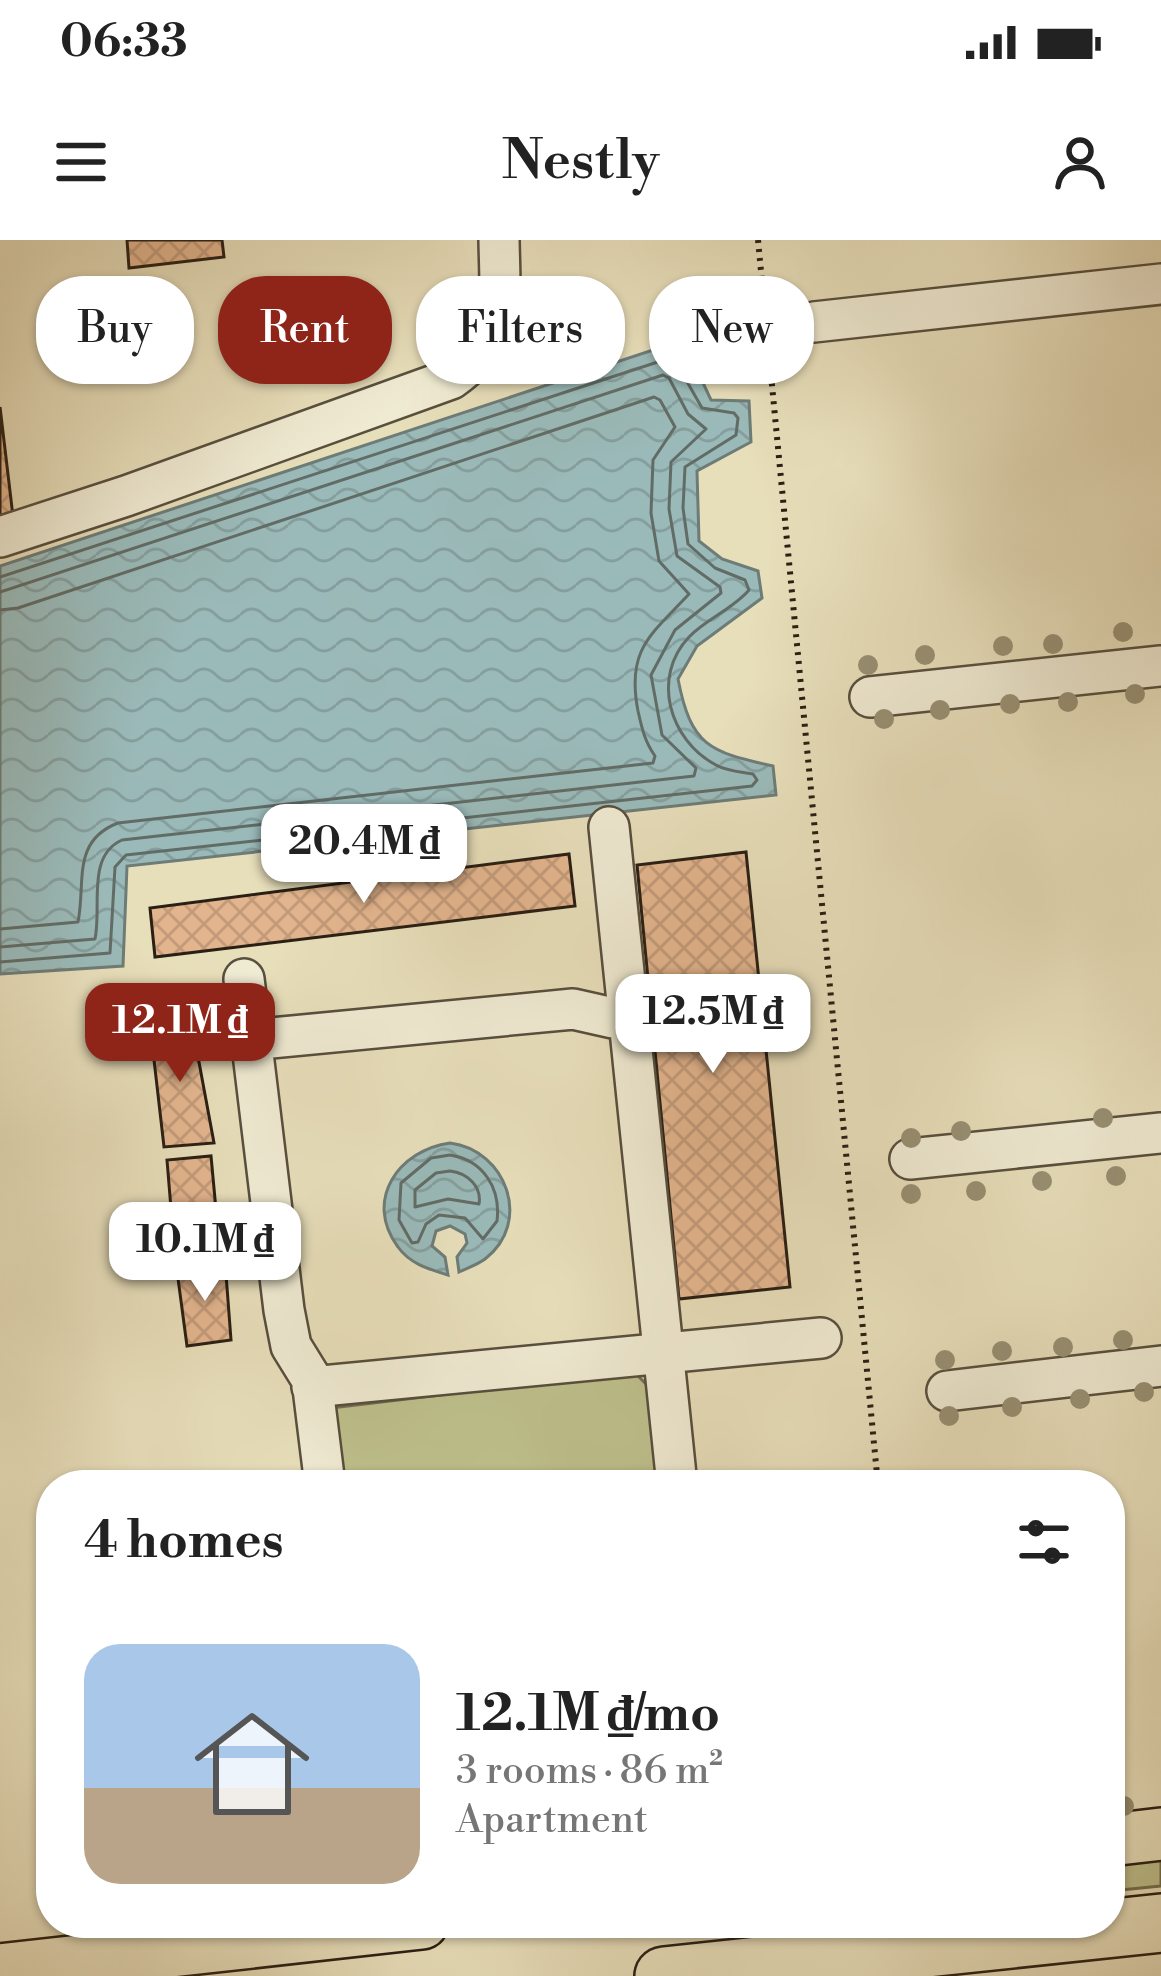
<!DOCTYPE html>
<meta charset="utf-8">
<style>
body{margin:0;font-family:"Libre Bodoni",serif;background:#f6f6f6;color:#222;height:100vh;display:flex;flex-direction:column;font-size:45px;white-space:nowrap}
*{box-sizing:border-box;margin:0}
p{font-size:39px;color:#767676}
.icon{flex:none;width:66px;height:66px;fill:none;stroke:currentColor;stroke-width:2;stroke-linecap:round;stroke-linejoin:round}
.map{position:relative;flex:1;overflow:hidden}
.panel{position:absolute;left:36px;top:1230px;width:1089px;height:468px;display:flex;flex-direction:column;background:#fff;border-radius:48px;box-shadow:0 3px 9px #0004}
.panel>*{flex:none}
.banner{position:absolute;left:36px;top:36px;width:1089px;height:108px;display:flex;gap:24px}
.price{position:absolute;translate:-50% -102px;padding:0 27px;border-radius:24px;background:#fff;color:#222;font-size:39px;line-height:78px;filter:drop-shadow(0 3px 6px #0008)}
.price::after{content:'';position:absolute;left:50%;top:72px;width:36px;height:27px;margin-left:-18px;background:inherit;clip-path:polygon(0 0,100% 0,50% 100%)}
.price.active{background:#8f2418;color:#fff}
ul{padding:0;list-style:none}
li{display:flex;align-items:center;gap:36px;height:300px;padding:0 48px}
li span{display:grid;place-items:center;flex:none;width:336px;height:240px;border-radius:36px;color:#555}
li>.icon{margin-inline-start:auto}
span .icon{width:144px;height:144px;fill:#fffc;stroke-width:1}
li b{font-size:51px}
h2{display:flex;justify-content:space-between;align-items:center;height:144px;padding:0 48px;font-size:51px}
.pill{padding:0 42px;border-radius:48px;background:#fff;box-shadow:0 3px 9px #0004;font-size:42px;line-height:108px}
.pill.active{background:#8f2418;color:#fff}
.status{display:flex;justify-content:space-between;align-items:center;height:84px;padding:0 60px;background:#fff;direction:ltr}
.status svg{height:33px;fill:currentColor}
header{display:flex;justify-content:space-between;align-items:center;height:156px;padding:0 48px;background:#fff;font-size:54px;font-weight:600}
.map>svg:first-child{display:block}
.grass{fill:#bdbf8b;stroke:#736f50;stroke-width:3}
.water{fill:url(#water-waves);stroke:#6d7c77;stroke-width:3}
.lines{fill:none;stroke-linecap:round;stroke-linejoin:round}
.shore{stroke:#626c66;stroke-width:3}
.building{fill:url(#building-cross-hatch);stroke:#291f14;stroke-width:3}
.minor-casing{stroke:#584f3e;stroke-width:44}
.major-casing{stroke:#291f14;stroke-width:56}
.highway-casing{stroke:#291f14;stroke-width:62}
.path{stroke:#291f14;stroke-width:6;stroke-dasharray:3 6;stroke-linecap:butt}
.minor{stroke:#efead2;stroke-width:39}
.major{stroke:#e7deba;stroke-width:51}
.highway{stroke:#e7deba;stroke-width:57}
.tree{fill:#978f72}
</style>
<div class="status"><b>06:33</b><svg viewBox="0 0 49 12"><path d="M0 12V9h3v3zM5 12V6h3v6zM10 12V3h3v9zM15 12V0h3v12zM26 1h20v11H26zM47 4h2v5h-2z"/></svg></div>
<header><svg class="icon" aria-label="menu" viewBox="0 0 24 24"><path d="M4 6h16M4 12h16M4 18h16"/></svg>Nestly<svg class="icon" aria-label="person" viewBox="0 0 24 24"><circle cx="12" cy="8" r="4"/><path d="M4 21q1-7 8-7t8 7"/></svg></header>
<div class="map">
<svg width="1161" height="1736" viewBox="0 0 1161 1736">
<defs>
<pattern id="water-waves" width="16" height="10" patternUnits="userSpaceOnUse" patternTransform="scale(3)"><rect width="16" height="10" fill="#9abab9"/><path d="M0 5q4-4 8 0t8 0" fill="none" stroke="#859f9e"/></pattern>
<pattern id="building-cross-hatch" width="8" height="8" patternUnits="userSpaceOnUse" patternTransform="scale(3)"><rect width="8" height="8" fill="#e3b58e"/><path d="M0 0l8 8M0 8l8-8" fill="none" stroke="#c39b7a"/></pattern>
</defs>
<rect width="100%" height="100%" fill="#e7deba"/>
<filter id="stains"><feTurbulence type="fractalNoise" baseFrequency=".00167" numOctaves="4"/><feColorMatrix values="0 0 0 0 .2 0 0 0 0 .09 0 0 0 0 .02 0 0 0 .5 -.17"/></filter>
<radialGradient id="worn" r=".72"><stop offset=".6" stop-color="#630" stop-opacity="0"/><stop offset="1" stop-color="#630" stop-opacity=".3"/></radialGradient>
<path class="grass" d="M634 1132 651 1149 660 1245H342L331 1168Z
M1161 1607V1646L1110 1651V1612Z"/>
<path class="water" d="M683 100 711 160 749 161 751 202 697 231 699 301 722 319 758 331 762 358 697 406 678 439C691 506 709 512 773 526L776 555 127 626 123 726 0 734V326Z
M450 903C506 910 533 982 485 1019 477 1025 467 1028 459 1032L457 1017 467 1003 465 994 450 986 436 991 432 1006 445 1017 448 1035C429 1029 410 1024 398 1007 363 960 399 910 450 903Z"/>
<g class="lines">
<path class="shore" d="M0 337 673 117 702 168 734 173 738 178 736 195 685 227 683 268 688 304 715 328 745 340 749 350C733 369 706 379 689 397 651 437 669 500 716 525 726 531 742 532 753 534L757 540 752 546 126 615 115 627 110 713 0 722
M0 352 663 135 669 138 688 174 706 189 671 222 669 269 677 316 720 347 721 353 675 390 651 435 662 495 696 528 694 536 122 600C86 616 102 667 95 699L0 707
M0 370 18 368 654 157 660 160 675 187 653 220 651 273 659 321 689 354C651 395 626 409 638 471 642 489 645 502 655 516L653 523 118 583C71 601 86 643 78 682L0 689
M450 915C483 920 501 948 497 981L483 999 465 978 439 975 426 984 418 1002 412 1003 399 980 401 943 431 918Z
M450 931C467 933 482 946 479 964L448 959 415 967V950L436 933Z"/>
</g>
<path class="building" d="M127 0H222L224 17 129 28Z
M0 167 14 285 0 290Z
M746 612 790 1047 679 1059 637 625Z
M569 614 575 666 155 717 150 668Z
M191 779 214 903 164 907 150 785Z
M211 916 219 1002 174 1005 167 920Z
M225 1021 231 1100 187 1106 177 1031Z"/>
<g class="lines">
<g class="minor-casing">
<path id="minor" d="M814 82 1161 44
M0 297 126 256 451 139C508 99 500 63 499 0
M870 457 1161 426
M609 587 677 1245
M244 739 284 1070 291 1106 312 1140 325 1245
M251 800 573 769 613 778 628 777
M910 919 1161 893
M312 1147 821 1098
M947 1151 1161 1126"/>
</g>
<g class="major-casing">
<path id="major" d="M1110 1600 1161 1594
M0 1730 422 1683"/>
</g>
<g class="highway-casing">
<path id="highway" d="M664 1736 1161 1683"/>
</g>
<path class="path" d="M758 0 878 1245"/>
<use href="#minor" class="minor"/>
<use href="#major" class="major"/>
<use href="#highway" class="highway"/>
</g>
<g class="tree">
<circle cx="1123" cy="392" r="10"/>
<circle cx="1053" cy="404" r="10"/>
<circle cx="1003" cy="406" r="10"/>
<circle cx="925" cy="415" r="10"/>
<circle cx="868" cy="425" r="10"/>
<circle cx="1135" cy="454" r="10"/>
<circle cx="1068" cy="462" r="10"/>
<circle cx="1010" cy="464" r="10"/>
<circle cx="940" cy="470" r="10"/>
<circle cx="884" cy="479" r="10"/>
<circle cx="1103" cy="878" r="10"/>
<circle cx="961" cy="891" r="10"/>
<circle cx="911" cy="898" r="10"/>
<circle cx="1116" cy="936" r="10"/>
<circle cx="1042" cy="941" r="10"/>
<circle cx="976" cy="951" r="10"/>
<circle cx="911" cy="954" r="10"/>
<circle cx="1123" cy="1100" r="10"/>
<circle cx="1063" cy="1107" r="10"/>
<circle cx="1002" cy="1111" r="10"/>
<circle cx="945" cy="1120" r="10"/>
<circle cx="1144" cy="1152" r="10"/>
<circle cx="1080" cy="1159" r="10"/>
<circle cx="1012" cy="1167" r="10"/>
<circle cx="949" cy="1176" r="10"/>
<circle cx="1124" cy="1566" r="10"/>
</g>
<rect width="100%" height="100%" filter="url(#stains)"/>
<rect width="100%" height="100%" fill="url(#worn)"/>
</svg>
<b class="price" style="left:364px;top:666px">20.4M ₫</b>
<b class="price" style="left:713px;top:836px">12.5M ₫</b>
<b class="price active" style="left:180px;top:845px">12.1M ₫</b>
<b class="price" style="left:205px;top:1064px">10.1M ₫</b>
<div class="banner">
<a class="pill">Buy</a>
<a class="pill active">Rent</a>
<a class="pill">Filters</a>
<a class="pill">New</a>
</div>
<section class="panel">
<h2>4 homes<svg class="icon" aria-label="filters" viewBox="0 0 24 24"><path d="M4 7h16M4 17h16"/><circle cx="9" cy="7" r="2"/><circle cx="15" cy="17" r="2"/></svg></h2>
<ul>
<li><span style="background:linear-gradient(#a9c7e8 60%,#b9a48a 0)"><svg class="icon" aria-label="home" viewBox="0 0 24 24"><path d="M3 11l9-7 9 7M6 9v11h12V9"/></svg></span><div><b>12.1M ₫/mo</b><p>3 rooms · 86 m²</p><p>Apartment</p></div></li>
</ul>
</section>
</div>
